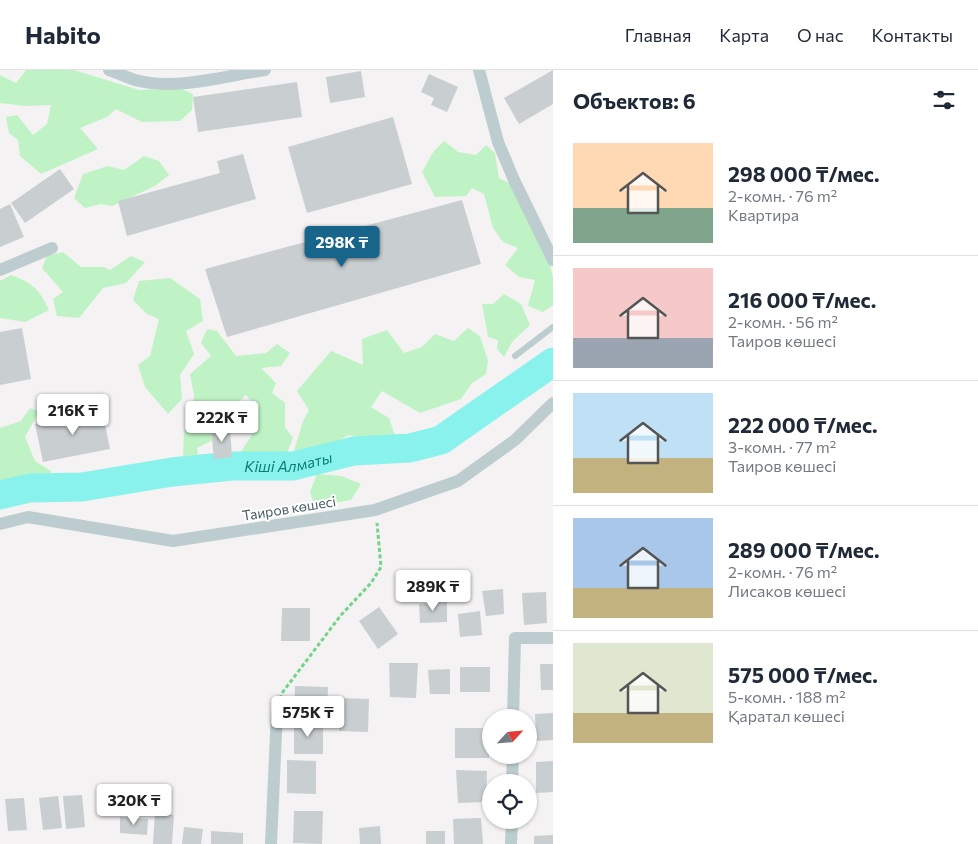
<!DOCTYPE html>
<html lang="ru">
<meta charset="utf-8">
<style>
body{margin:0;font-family:Commissioner,sans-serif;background:#f2f2f3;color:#1f2937;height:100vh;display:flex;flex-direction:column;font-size:19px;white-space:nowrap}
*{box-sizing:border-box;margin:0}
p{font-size:16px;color:#747a83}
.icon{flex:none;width:28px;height:28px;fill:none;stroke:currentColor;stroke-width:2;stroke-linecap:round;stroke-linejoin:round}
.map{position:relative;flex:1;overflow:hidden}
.drawer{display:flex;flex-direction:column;background:#fff;width:425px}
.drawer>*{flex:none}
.needle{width:32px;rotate:64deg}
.fabs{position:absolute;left:482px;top:639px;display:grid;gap:10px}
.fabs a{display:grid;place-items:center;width:55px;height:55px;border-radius:50%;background:#fff;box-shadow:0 1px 4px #0004;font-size:25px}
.price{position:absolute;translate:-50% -42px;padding:0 11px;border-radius:5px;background:#fff;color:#222;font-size:16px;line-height:32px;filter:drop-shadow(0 1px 2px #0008)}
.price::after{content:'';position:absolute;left:50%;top:30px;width:15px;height:11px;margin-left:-8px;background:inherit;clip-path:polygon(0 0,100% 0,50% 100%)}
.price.current{background:#18658b;color:#fff}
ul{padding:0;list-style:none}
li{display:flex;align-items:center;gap:15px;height:125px;padding:0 20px}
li+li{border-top:1px solid #e0e1e3}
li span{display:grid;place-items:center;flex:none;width:140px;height:100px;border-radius:0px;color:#555}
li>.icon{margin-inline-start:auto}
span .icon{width:60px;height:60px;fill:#fffc;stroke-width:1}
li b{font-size:21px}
h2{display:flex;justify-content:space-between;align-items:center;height:60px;padding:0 20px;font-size:21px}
header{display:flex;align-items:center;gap:30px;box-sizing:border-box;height:70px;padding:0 25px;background:#fff;border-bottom:1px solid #e0e1e3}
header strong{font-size:24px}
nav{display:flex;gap:28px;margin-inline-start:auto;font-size:18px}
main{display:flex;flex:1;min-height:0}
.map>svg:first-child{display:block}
.green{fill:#bff3c5}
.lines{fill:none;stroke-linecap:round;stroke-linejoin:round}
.river{stroke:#8af2ec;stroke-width:29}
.building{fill:#c9ced1}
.path{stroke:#74d38b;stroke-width:3;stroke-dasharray:4 2.5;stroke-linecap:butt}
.service{stroke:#bccccf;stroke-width:6}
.minor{stroke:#bccccf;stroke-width:12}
.labels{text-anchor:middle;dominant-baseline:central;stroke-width:4;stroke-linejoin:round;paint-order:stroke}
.street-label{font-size:14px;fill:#485c61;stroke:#fff}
.water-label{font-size:15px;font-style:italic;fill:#087e77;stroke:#fff}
</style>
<header>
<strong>Habito</strong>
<nav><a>Главная</a><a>Карта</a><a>О нас</a><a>Контакты</a></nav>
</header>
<main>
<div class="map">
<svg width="553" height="774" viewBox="0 0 553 774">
<rect width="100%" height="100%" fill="#f4f2f2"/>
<path class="green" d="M26 0H74L139 20 179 18 193 24 192 40 180 51 142 52 116 39 107 47 80 58 98 79 41 104 20 86 18 70 9 63 6 47 17 45 33 65 47 54 51 35 26 36 0 33V5L16 13Z
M444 71 458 82 476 85 486 75 495 83 499 108 523 120 543 161 553 208V235L543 242 528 236 535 210 519 207 505 195 518 178 503 172 493 158 484 124 472 118 466 126 435 127 422 102 434 81Z
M144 86 159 91 169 105 155 116 112 136 101 134 85 138 74 128 83 104 108 96 124 100Z
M63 182 81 197H104L110 200 131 186 145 192 126 213 103 218 79 248 57 246 53 229 63 222 42 198 47 186Z
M11 205C33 213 39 219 49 240L25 252 0 248V211Z
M170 208 200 229 203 251 186 261 194 284 180 305 182 329 168 344 145 317 138 295 150 286 159 249 147 244 133 230 139 211Z
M504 224 521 234 530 255 512 272 504 287 497 279 498 270 488 267 482 234H493Z
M468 258 480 266 488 291 486 304 472 313 461 329 420 343 382 321 371 337 389 348 395 366 378 373 349 365 317 382 294 381 303 351 309 340 297 321 331 281 363 295 362 269 387 260 404 283 422 277 435 264 454 271Z
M207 259 217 261 236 286 266 283 277 274 290 283 281 296 261 298 276 313 272 323 285 333V357L293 368 287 383 257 389 237 388 256 358 258 339 246 325 231 339 215 369 197 378 199 390 183 391 184 360 193 344 194 325 190 304 211 286 201 273Z
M30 338 39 341 25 367 35 391 51 401V410L4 417 0 414V358L21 351Z
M317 404 341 406 361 414 351 430 315 436 310 422Z"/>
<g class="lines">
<path class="river" id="s1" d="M0 425 30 418 82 417 172 402 232 396H293L354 381 410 378 441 370 553 292"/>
</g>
<path class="building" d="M553 0V34L519 54 504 28Z
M361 1 365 27 330 33 326 7Z
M429 4 458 17 447 42 431 35 434 28 421 22Z
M297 12 302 47 198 62 193 27Z
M393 47 412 114 307 143 288 77Z
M243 84 256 129 127 166 118 131 220 103 217 91Z
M60 99 74 119 25 153 11 133Z
M462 130 481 194 227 267 205 199Z
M10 134 24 167 0 177V139Z
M22 258 31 309 0 315V262Z
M102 340 110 379 43 392 35 354Z
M230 358 232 387 214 389 211 359Z
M503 519 504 544 486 546 482 521Z
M546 522 547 553 524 555 522 523Z
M447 531V552L420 553 419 534Z
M379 537 398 564 378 579 359 551Z
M282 538H310V571H281Z
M480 541 482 565 460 567 458 544Z
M389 593H418L416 628 390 627Z
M540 594H553V620H541Z
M460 597H490V622H460Z
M450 599V624H430L428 600Z
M295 616 328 617 327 646 294 645Z
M340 628 369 629 368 662 339 661Z
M553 643V670L536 671 535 644Z
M294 651H323V684H294Z
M455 658H489V688H455Z
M287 690 316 691V724L287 723Z
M553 691V722L536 723V692Z
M456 700 487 701 486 732 458 733Z
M82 725 85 757 66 759 63 726Z
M58 726 62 758 43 760 39 728Z
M24 728 27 760 8 761 5 729Z
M294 741H323L322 774 293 773Z
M155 743 174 745 172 774H153Z
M120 747 148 749 147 765 120 763Z
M481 748 483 774H454L453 749Z
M380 756 381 774H360L359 758Z
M184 757 203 759 201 774H182Z
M211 761 243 763V774H211Z
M426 761H445V774H426Z
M553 765V774H534V766Z"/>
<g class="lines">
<path class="path" d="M280 629 282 623 341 545 371 513 381 497 377 453"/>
<path class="service" d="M515 286 553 257"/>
<path class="minor" d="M109 0C118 3 126 7 135 10 175 21 224 6 265 0
M479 0 498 72 514 110 553 190
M0 200 52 178
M0 454 28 447 173 471 375 440 458 411 515 370 553 333
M513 648 515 568H553
M512 712 513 685
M271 774 277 642
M511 774 512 750"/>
</g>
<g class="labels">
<g class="street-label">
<text transform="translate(289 438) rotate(-9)">Таиров көшесі</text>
</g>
<g class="water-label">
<text stroke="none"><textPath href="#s1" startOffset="291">Кіші Алматы</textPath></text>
</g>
</g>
</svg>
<div class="fabs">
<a><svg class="needle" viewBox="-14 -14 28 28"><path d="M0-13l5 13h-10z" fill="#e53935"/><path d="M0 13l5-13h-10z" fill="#747a83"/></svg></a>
<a><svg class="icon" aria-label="locate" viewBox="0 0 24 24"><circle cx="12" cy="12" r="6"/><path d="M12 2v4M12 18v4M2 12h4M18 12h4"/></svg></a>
</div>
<b class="price current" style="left:342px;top:198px">298K ₸</b>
<b class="price" style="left:73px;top:366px">216K ₸</b>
<b class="price" style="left:222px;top:373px">222K ₸</b>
<b class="price" style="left:433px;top:542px">289K ₸</b>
<b class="price" style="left:308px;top:668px">575K ₸</b>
<b class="price" style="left:134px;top:756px">320K ₸</b>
</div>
<section class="drawer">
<h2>Объектов: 6<svg class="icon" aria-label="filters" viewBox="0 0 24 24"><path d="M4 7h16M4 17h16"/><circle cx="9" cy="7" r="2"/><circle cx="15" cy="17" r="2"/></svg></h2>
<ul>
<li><span style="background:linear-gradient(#ffd9b3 65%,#7fa58c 0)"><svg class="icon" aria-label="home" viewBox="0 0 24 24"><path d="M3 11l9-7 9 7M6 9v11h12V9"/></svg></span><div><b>298 000 ₸/мес.</b><p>2-комн. · 76 m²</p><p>Квартира</p></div></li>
<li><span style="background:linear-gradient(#f6c9c9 70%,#9aa5b1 0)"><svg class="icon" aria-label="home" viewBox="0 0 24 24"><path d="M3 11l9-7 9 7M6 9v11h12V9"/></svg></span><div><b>216 000 ₸/мес.</b><p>2-комн. · 56 m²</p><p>Таиров көшесі</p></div></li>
<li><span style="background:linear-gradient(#bfe0f5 65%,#c2b280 0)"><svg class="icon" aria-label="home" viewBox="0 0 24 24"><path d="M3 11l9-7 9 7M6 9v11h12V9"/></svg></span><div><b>222 000 ₸/мес.</b><p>3-комн. · 77 m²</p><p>Таиров көшесі</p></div></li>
<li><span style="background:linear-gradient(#a9c7e8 70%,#c2b280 0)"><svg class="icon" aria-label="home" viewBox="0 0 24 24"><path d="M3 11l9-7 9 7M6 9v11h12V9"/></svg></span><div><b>289 000 ₸/мес.</b><p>2-комн. · 76 m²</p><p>Лисаков көшесі</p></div></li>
<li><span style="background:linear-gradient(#dfe7d0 70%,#c2b280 0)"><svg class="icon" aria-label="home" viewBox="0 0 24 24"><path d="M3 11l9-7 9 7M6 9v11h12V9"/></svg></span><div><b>575 000 ₸/мес.</b><p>5-комн. · 188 m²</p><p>Қаратал көшесі</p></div></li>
</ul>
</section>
</main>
